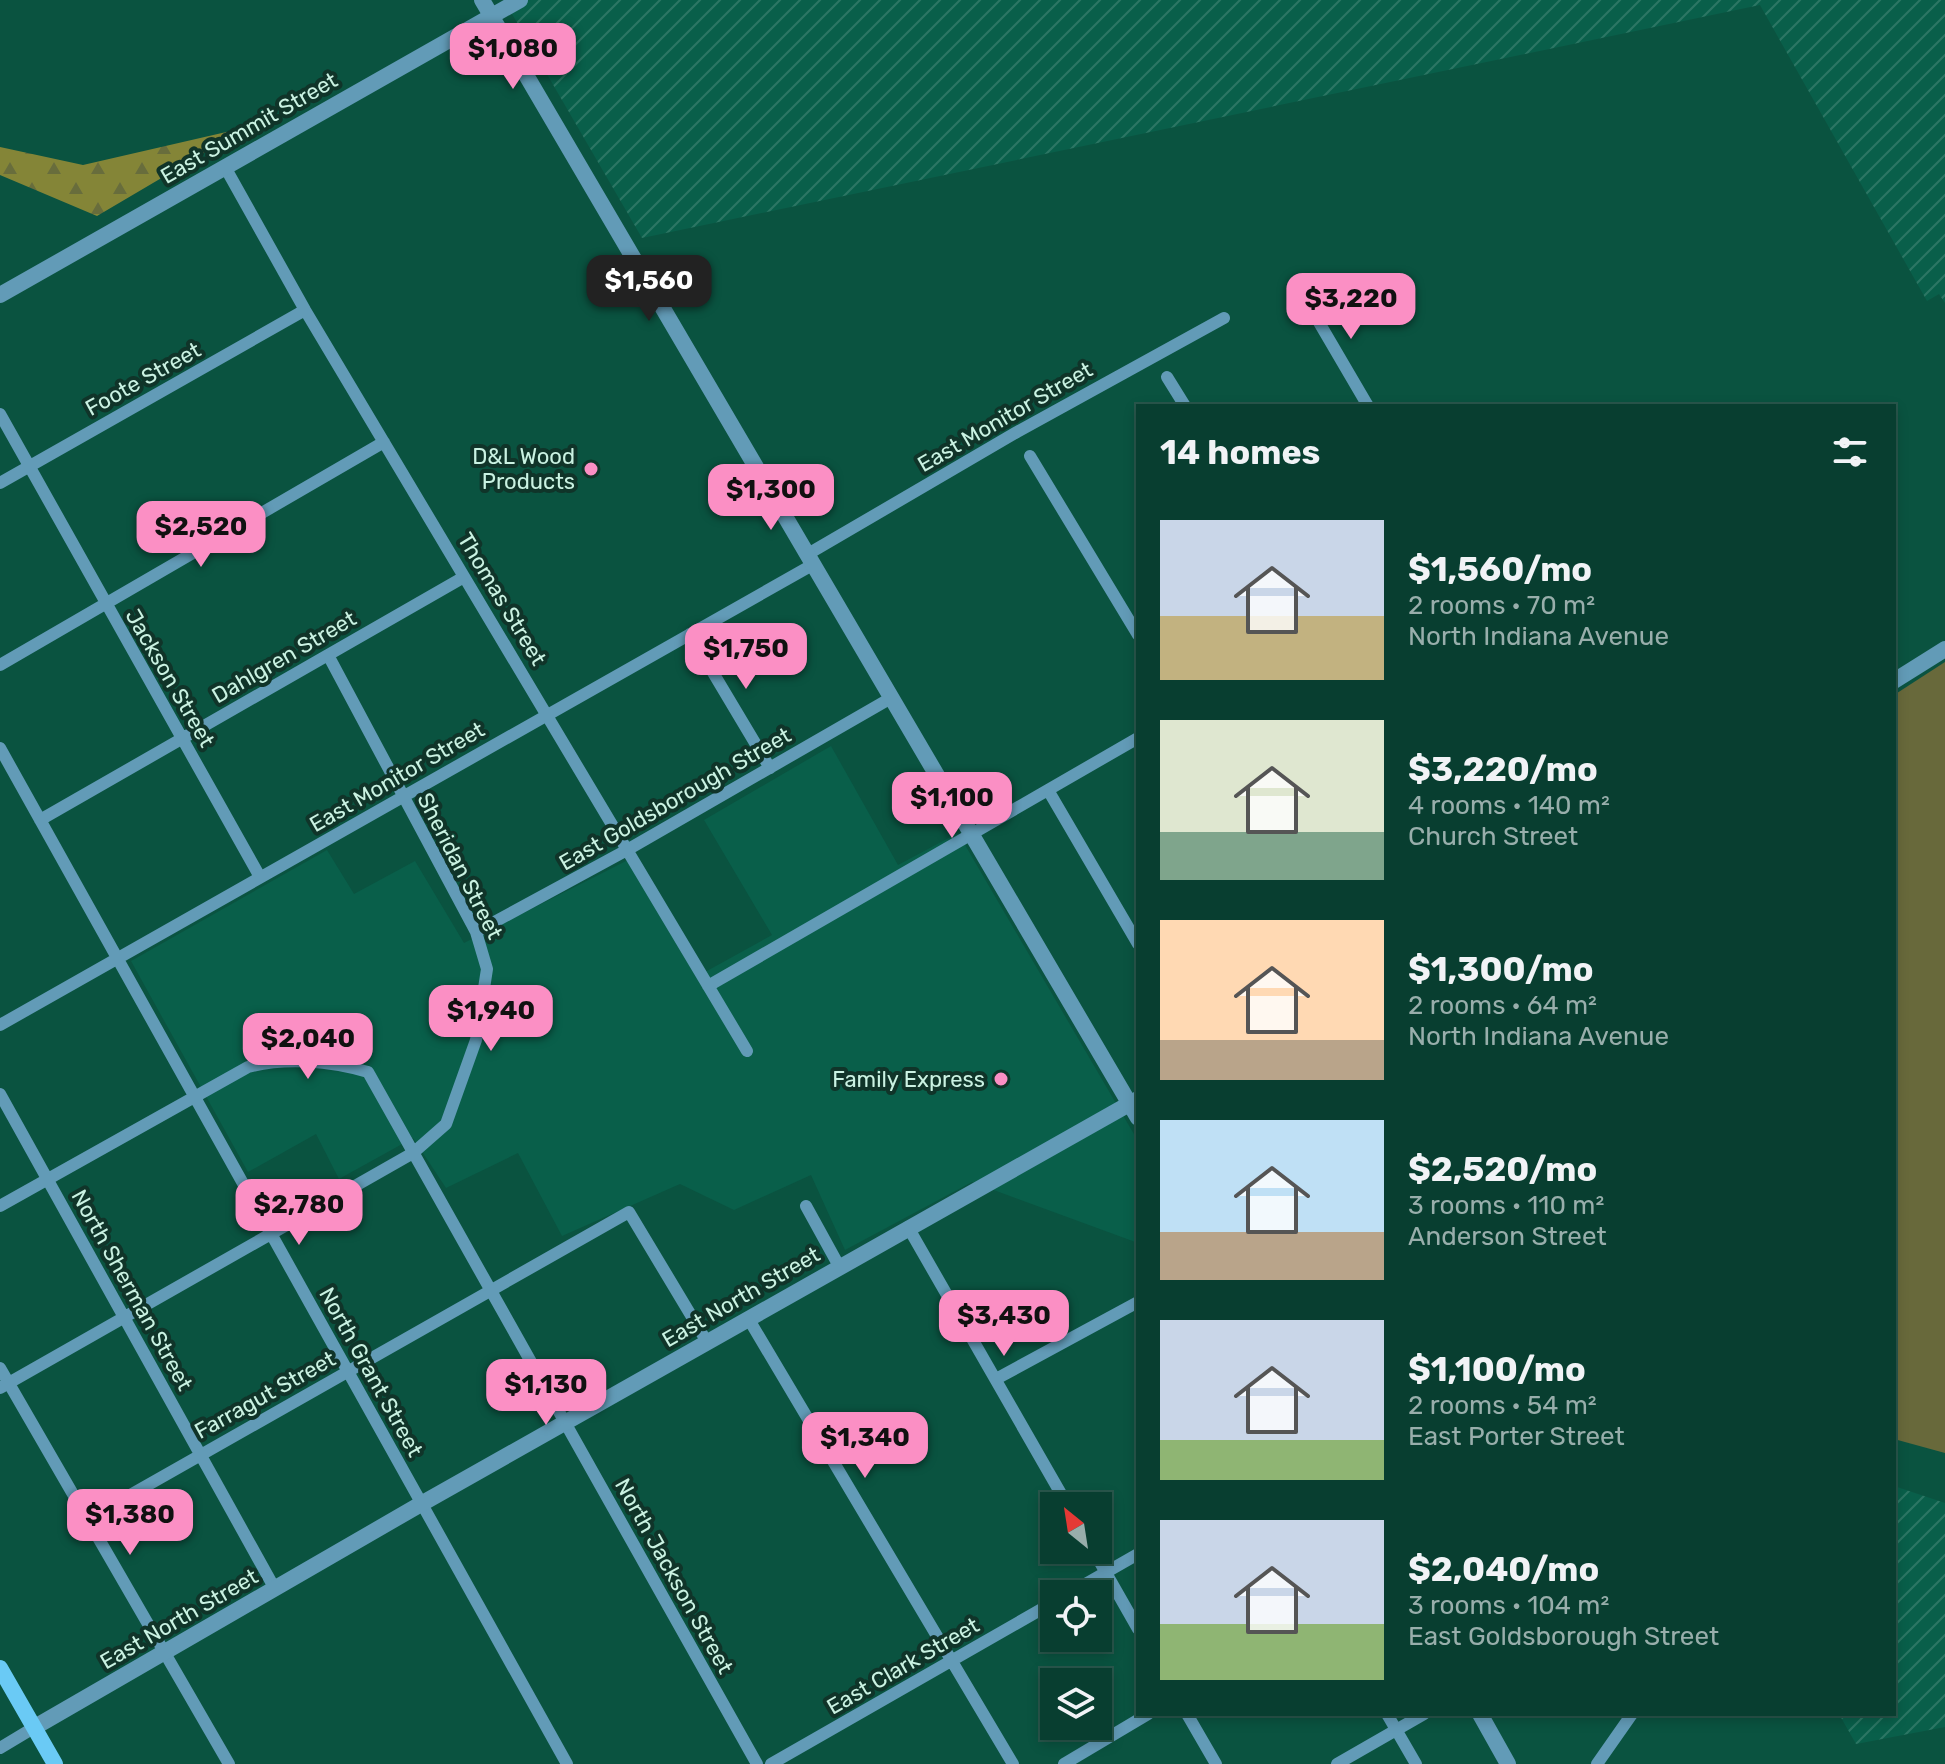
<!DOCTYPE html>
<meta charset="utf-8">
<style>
body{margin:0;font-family:Rubik,sans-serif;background:#114538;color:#f1f3f6;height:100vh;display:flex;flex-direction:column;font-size:30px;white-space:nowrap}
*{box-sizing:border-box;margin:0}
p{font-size:26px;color:#98aeab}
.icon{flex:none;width:44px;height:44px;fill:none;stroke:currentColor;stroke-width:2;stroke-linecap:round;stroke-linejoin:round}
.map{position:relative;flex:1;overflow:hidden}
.details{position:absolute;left:1136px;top:404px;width:760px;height:1312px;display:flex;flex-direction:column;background:#083e30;border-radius:0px;box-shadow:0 4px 12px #0003,0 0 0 2px #29574c}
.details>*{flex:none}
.needle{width:52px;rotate:330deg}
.tools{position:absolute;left:1040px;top:1492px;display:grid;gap:16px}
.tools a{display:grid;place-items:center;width:72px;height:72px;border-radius:0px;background:#083e30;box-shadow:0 4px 12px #0003,0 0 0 2px #29574c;font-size:40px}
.price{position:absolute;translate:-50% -68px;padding:0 18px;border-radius:16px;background:#fb8fc4;color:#111;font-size:26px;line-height:52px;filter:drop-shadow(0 2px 4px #0008)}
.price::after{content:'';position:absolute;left:50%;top:48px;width:24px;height:18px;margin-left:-12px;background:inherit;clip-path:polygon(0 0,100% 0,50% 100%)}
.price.on{background:#222;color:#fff}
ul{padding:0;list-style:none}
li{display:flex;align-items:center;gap:24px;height:200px;padding:0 24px}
li span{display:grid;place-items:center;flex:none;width:224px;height:160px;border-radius:0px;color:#555}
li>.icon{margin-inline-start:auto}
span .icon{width:96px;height:96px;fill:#fffc;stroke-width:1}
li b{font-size:34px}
h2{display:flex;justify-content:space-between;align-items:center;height:96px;padding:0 24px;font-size:34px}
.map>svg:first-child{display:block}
.built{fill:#095f4a}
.industrial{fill:url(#industrial-furrows)}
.forest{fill:url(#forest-firs)}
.park{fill:#68693b}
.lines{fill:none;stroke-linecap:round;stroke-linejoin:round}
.minor{stroke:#629bb7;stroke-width:12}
.tertiary{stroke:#629bb7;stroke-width:16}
.secondary{stroke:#6acaf5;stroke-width:16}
.poi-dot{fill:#fb8fc4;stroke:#103429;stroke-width:3}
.labels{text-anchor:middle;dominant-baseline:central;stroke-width:8;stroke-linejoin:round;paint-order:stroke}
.street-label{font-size:22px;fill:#caf2e2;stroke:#103429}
.poi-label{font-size:22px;fill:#caf2e2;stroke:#103429;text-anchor:end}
</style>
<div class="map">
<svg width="1945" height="1764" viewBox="0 0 1945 1764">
<defs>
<pattern id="industrial-furrows" width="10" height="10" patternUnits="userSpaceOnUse" patternTransform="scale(2)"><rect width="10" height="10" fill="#095f4a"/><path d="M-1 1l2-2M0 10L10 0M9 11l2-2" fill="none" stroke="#2c7664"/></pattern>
<pattern id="forest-firs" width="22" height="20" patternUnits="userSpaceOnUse" patternTransform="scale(2)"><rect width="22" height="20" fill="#848537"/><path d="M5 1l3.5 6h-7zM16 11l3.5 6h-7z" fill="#686d3c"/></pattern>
</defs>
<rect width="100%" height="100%" fill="#0a5340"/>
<path class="built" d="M831 746 898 865 958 833 1138 1141V1243L972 1182 845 1250 811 1175 734 1210 680 1184 562 1236 518 1153 446 1188 413 1138 339 1179 316 1134 248 1172 131 961 327 850 354 894 415 861 464 943 628 860 696 977 772 935 704 820Z"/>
<path class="industrial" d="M504 0H1945V303L1939 294 1927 301 1760 5 642 238Z
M1894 1486 1945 1503V1727L1856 1744 1839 1714H1894Z"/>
<path class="forest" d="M248 127 97 216 0 175V147L83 165Z"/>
<path class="park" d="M1945 662V1453L1894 1439V695Z"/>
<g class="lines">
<path class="minor" d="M225 167 305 310 747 1051
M1303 295 1368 406
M1167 377 1185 406
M0 414 260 877
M1030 456 1138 635
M0 483 305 310
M808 554 1017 432 1224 318
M690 634 770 768
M0 665 384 442
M0 748 567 1764
M1048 790 1138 944
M40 820 464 577
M476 932 627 850 891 698
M708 986 1138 738
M0 1025 814 564
M0 1094 275 1589
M0 1206 248 1067C286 1057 330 1061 368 1072L757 1764
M806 1206 839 1266
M908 1227 1068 1506
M748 1318 1013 1764
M0 1368 229 1764
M996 1379 1138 1302
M0 1388 413 1153 446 1124 476 1040 487 969 476 932 328 655
M88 1519 629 1212 707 1342
M1093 1550 1138 1629
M1068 1594 1138 1554
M1187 1714 1216 1764
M1387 1714 1416 1764
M0 1748 35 1727
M771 1764 1054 1602
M1064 1764 1148 1714
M1337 1764 1424 1714
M1597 1764 1632 1714"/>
<path class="tertiary" d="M482 0 1138 1118
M0 295 520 0
M1894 681 1945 649
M1480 1714 1508 1764
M35 1727 421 1504 1138 1099"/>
<path class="secondary" d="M0 1668 55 1764"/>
</g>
<g class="poi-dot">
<circle cx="591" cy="469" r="8"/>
<circle cx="1001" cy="1079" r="8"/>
</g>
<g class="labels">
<g class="street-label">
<text transform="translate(249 128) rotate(-30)">East Summit Street</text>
<text transform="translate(143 379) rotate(-29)">Foote Street</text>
<text transform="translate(1005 417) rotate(-30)">East Monitor Street</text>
<text transform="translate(502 599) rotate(59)">Thomas Street</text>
<text transform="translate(284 657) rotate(-30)">Dahlgren Street</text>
<text transform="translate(170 678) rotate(60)">Jackson Street</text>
<text transform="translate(397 777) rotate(-30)">East Monitor Street</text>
<text transform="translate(675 799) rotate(-30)">East Goldsborough Street</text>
<text transform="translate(460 866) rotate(63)">Sheridan Street</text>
<text transform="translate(132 1290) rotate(61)">North Sherman Street</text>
<text transform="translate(741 1297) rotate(-30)">East North Street</text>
<text transform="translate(371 1372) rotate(61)">North Grant Street</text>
<text transform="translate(265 1395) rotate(-29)">Farragut Street</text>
<text transform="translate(674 1576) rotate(61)">North Jackson Street</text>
<text transform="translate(179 1619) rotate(-30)">East North Street</text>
<text transform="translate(903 1666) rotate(-30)">East Clark Street</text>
</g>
<g class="poi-label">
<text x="575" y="456">D&amp;L Wood<tspan x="575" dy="25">Products</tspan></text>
<text x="985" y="1079">Family Express</text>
</g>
</g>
</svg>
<div class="tools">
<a><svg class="needle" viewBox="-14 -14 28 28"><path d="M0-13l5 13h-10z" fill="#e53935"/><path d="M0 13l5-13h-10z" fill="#98aeab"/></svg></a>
<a><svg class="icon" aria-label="locate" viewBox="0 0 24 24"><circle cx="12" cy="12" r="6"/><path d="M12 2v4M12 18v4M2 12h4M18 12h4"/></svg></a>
<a><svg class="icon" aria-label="layers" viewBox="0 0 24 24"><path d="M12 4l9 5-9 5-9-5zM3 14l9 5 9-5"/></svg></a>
</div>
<b class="price" style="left:513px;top:91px">$1,080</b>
<b class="price on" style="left:649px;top:323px">$1,560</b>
<b class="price" style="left:1351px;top:341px">$3,220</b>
<b class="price" style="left:771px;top:532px">$1,300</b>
<b class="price" style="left:201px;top:569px">$2,520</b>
<b class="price" style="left:746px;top:691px">$1,750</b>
<b class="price" style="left:952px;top:840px">$1,100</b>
<b class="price" style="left:491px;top:1053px">$1,940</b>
<b class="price" style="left:308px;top:1081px">$2,040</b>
<b class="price" style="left:299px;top:1247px">$2,780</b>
<b class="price" style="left:1004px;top:1358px">$3,430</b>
<b class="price" style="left:546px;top:1427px">$1,130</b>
<b class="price" style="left:865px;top:1480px">$1,340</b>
<b class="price" style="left:130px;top:1557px">$1,380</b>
<section class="details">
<h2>14 homes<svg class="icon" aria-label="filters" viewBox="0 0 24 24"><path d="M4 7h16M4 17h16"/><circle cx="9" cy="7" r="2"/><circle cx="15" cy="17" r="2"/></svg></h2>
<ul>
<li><span style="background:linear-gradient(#c9d6e8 60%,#c2b280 0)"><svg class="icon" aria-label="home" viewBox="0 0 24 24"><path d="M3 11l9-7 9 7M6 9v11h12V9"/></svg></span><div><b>$1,560/mo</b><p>2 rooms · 70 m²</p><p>North Indiana Avenue</p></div></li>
<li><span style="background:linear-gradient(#dfe7d0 70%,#7fa58c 0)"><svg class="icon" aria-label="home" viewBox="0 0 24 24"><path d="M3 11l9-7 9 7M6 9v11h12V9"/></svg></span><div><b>$3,220/mo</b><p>4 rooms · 140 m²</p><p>Church Street</p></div></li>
<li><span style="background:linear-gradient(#ffd9b3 75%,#b9a48a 0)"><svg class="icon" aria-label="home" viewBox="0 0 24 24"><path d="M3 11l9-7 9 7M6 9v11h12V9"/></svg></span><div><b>$1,300/mo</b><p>2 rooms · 64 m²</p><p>North Indiana Avenue</p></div></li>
<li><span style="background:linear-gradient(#bfe0f5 70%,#b9a48a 0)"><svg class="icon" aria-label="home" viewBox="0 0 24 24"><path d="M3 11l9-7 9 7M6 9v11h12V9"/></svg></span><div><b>$2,520/mo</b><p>3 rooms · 110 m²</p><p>Anderson Street</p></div></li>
<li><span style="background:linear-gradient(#c9d6e8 75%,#8fb573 0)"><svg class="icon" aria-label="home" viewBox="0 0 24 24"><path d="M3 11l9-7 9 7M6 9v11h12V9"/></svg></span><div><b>$1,100/mo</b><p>2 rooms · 54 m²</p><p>East Porter Street</p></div></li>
<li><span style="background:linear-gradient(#c9d6e8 65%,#8fb573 0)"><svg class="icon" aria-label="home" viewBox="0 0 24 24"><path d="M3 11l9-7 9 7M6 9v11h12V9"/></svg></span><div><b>$2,040/mo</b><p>3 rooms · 104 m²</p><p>East Goldsborough Street</p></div></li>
</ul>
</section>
</div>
